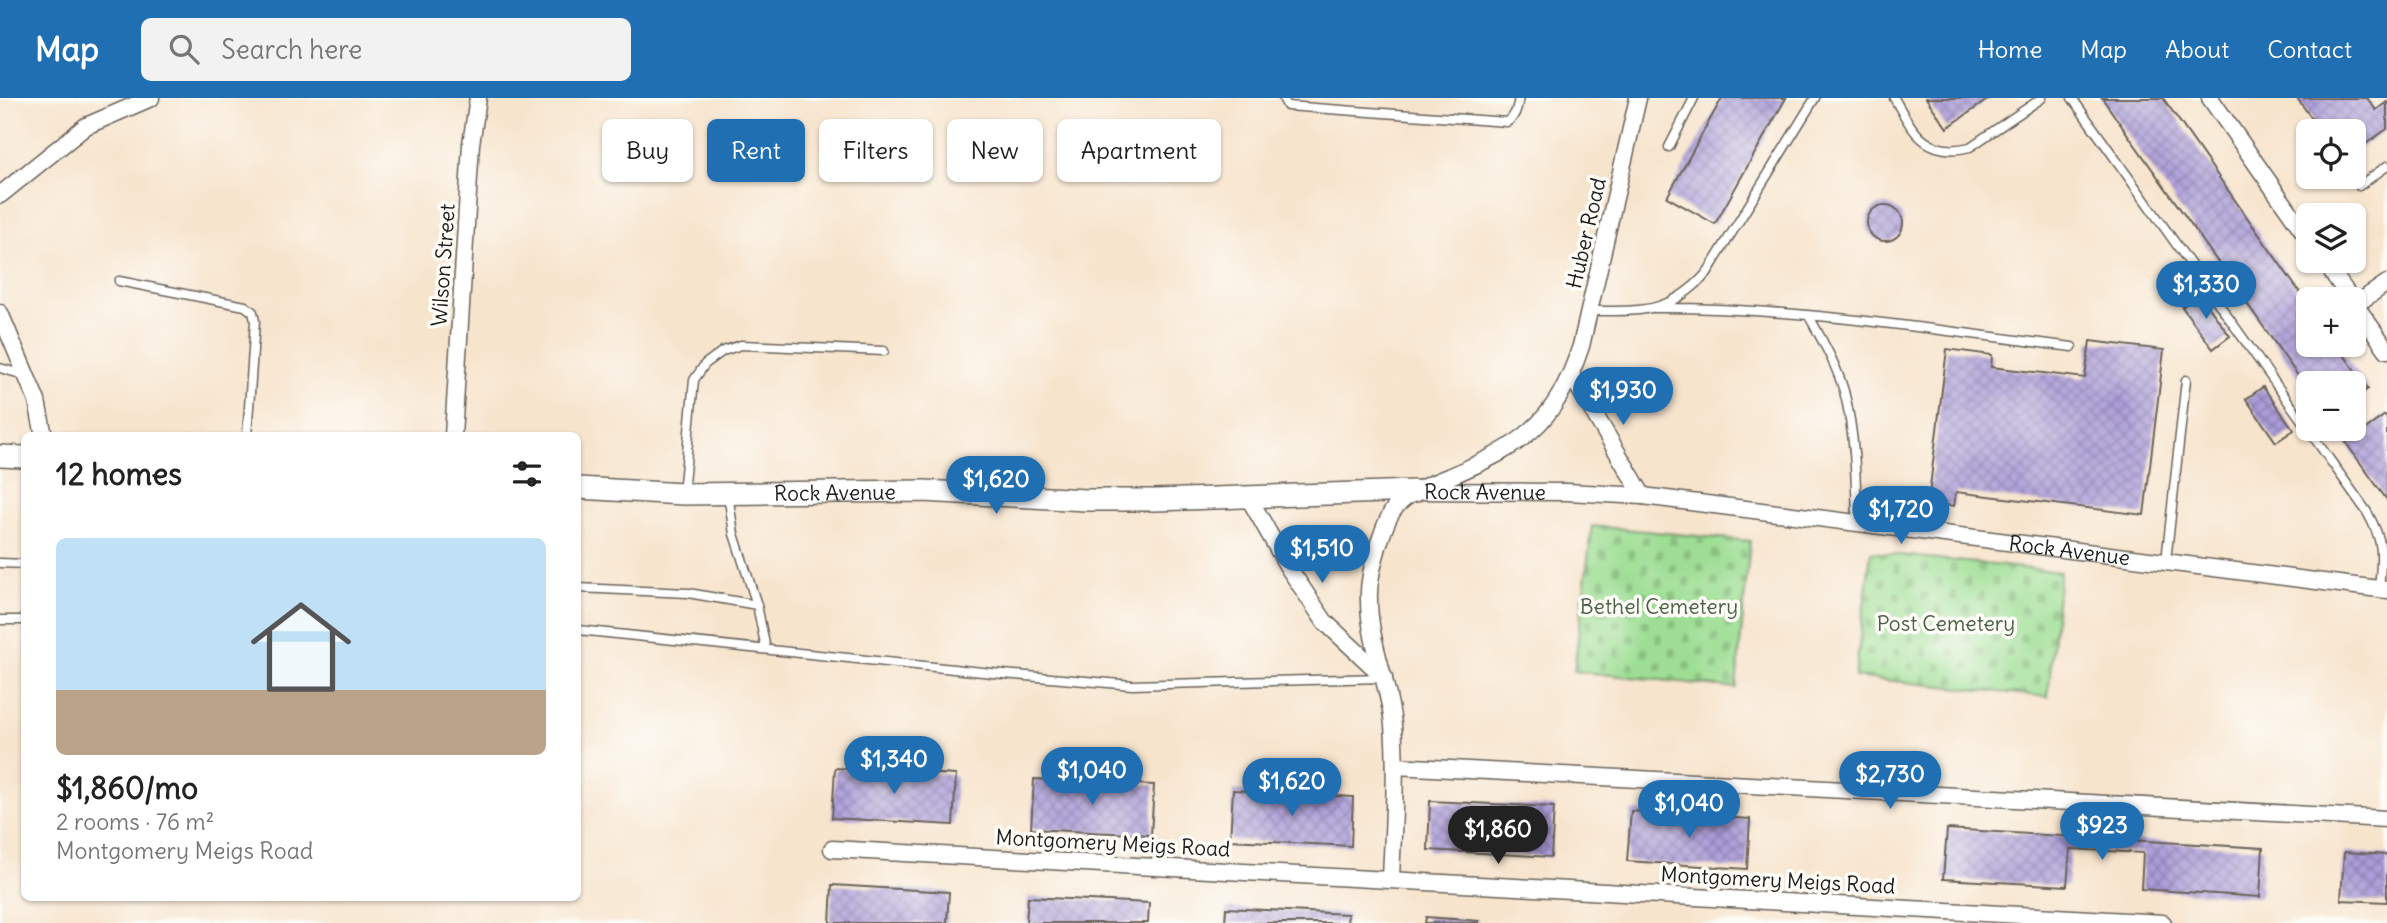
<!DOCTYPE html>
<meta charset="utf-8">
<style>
body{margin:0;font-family:Delius,sans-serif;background:#f2f2f2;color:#222;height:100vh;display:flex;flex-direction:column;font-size:26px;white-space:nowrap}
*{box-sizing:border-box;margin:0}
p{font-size:23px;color:#767676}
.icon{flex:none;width:38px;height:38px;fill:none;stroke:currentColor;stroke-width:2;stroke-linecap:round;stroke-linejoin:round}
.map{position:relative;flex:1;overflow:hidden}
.drawer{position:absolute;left:21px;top:334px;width:560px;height:469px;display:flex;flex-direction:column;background:#fff;border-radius:10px;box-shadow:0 2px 5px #0004}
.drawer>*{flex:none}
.hud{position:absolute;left:602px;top:21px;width:665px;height:63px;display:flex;gap:14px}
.controls{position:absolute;left:2296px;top:21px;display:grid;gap:14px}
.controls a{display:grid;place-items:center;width:70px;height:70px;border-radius:10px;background:#fff;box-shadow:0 2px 5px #0004;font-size:35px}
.price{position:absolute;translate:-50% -60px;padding:0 16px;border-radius:24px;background:#1f6fb2;color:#fff;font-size:23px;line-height:46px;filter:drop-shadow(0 2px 4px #0008)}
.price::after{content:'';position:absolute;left:50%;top:42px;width:21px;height:16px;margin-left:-10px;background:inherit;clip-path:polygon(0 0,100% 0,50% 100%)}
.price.selected{background:#222;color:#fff}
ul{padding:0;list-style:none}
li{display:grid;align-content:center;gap:14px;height:371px;padding:0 35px}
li+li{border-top:2px solid #e0e0e0}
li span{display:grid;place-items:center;height:217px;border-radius:10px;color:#555}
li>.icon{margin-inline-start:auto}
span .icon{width:126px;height:126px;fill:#fffc;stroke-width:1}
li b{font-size:30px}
h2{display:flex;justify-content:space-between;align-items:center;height:84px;padding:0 35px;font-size:30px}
.tag{padding:0 24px;border-radius:10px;background:#fff;box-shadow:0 2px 5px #0004;font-size:24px;line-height:63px}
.tag.selected{background:#1f6fb2;color:#fff}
header{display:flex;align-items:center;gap:42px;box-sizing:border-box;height:98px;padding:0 35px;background:#1f6fb2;color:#fff}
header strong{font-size:33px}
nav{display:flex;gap:38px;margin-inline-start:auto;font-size:24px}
.search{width:490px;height:63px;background:#f2f2f2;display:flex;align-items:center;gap:18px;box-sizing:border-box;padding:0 24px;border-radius:10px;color:#767676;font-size:26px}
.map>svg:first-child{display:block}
.cemetery{fill:url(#cemetery-stones);stroke:#5d7d58;stroke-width:2}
.building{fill:url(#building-cross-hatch)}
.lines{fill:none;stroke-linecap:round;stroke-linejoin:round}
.service-casing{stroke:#69625a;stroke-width:11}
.minor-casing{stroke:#69625a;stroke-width:19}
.tertiary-casing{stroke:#69625a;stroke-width:24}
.service{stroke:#fff;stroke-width:8}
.minor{stroke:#fff;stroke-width:16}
.tertiary{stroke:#fff;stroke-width:21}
.labels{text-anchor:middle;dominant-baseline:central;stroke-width:7;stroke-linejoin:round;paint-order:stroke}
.street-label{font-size:21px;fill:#1c1c1c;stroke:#fdfcf7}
.park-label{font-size:21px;fill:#4a6046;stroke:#fdfcf7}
</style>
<header>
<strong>Map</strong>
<div class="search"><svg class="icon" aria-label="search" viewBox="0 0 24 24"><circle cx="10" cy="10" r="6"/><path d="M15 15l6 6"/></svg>Search here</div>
<nav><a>Home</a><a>Map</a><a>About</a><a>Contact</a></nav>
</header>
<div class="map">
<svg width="2387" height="825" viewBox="0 0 2387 825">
<defs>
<pattern id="cemetery-stones" width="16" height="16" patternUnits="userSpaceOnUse" patternTransform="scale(1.75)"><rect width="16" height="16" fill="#9ede94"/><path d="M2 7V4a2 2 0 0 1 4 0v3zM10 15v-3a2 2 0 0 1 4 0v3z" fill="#88be7f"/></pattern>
<pattern id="building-cross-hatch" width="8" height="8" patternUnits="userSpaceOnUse" patternTransform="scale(1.75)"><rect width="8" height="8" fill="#ab9cd8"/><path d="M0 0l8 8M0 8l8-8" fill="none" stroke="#8a7eae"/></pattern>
</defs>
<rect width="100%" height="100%" fill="#fdfcf7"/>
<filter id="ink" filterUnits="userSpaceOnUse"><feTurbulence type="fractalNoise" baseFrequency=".0143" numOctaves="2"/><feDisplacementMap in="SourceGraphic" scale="14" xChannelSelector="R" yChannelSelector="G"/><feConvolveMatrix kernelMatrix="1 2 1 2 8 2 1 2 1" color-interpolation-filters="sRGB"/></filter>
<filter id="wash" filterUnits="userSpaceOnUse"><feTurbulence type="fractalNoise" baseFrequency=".00686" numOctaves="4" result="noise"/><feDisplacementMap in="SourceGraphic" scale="28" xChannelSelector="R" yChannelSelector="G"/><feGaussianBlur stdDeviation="1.57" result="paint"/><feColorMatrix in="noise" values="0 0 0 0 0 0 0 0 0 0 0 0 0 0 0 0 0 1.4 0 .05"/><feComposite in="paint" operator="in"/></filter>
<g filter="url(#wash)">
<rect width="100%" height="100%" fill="#f7e4cd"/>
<path class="cemetery" d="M1592 428 1750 443 1736 590 1574 573Z
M1871 454 2060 474 2048 599 1855 579Z"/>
<g id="blocks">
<path class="building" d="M1722 0H1786L1715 126 1667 99Z
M1926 0H1990L1947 30Z
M2102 0H2163L2308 206V247H2337L2368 291 2354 301V285H2308V292Z
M2297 0H2367L2376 12 2387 4V31L2354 54V33H2321Z
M1867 125a18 18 0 1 1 36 0a18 18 0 1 1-36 0Z
M2199 196 2230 238 2213 251 2182 209Z
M2090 243 2164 252 2144 417 1956 394 1954 408 1928 405 1947 251 1992 257 1991 269 2085 280Z
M2263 289 2294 332 2276 344 2246 301Z
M2385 317 2387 320V402L2346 345Z
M835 670 956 677 953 727 832 720Z
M1034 681 1154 687 1151 737 1031 731Z
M1233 692 1353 699 1351 748 1230 742Z
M1430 703 1554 709 1551 759 1428 752Z
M1631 713 1750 721 1747 771 1627 763Z
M1947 731 2263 750 2260 799 2141 791 2143 755 2070 751 2067 788 1943 781Z
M2344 754 2387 757V804L2341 802Z
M832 787 949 794 947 825H830Z
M1028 799 1149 805 1148 825H1026Z
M1226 810 1348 816 1347 825H1225Z
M1426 819 1479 823V825H1425Z"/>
</g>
</g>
<g filter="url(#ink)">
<use href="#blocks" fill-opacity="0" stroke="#69625a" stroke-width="2"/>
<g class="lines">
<g class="service-casing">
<path id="service" d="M1283 0 1287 8 1507 24C1516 19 1517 9 1519 0
M1894 0C1913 33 1925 60 1970 49L2042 0
M2072 0 2367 414C2385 446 2382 456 2379 491
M1669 49 1694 0
M2359 88 2387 68
M119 183 245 208 253 214 255 223 247 338
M1655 210C1794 209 1934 232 2072 249
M1590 213C1642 213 1670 216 1707 175L1815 0
M1809 218C1822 242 1836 266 1844 293 1855 335 1856 380 1857 424
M0 270 24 277
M683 396 694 282 705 266 723 253 741 247 884 253
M728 396 734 436 757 507 766 551
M1911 430 1914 403
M2166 463 2186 282
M0 465 24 466
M578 490 688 495 757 507
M0 522H24
M578 532 992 575 1132 587 1382 580"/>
</g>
<g class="minor-casing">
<g id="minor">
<path d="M2210 0 2308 140"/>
<path d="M0 97 86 28 151 0"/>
<path d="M2324 163 2351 201"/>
<path d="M2354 205 2387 252"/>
<path d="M2355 207 2387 185"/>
<path d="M0 215 37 303 44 338"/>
<path d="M1572 278 1643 398"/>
<path d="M453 338 471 46 478 0"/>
<path id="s1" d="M1415 393 1567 394 1643 398 2387 492"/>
<path d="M1249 400 1288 469 1325 524 1384 579"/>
<path d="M1395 668 2387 721"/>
<path d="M832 751 2163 825"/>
<path d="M1391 781C1393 730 1397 678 1393 627 1389 585 1369 545 1369 502 1368 483 1374 463 1379 445 1383 434 1387 420 1394 411 1407 394 1429 387 1448 379 1522 348 1555 327 1581 248L1638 0"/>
</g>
</g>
<g class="tertiary-casing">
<g id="tertiary">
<path d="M0 358 24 359"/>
<path id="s2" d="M578 390 683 396 924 393 1086 402H1155L1415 393"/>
</g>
</g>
<use href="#service" class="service"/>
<use href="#minor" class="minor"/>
<use href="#tertiary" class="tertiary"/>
</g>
</g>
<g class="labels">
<g class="street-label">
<text transform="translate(1586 135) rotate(-77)">Huber Road</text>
<text transform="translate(443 167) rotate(-86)">Wilson Street</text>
<text stroke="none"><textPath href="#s2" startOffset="257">Rock Avenue</textPath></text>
<text stroke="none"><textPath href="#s1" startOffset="70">Rock Avenue</textPath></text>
<text stroke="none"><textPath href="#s1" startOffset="658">Rock Avenue</textPath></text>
<text transform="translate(1113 745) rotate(3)">Montgomery Meigs Road</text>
<text transform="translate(1778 782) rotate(3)">Montgomery Meigs Road</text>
</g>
<g class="park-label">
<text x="1659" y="508">Bethel Cemetery</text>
<text x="1946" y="525">Post Cemetery</text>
</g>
</g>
</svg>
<div class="controls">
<a><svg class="icon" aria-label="locate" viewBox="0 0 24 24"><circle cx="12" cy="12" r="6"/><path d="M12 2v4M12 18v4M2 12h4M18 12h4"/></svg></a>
<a><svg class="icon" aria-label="layers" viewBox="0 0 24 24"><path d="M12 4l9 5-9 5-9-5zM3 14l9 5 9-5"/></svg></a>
<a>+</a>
<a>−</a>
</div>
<b class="price" style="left:2206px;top:223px">$1,330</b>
<b class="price" style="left:1623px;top:329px">$1,930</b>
<b class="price" style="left:996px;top:418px">$1,620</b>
<b class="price" style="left:1901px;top:448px">$1,720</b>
<b class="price" style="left:1322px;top:487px">$1,510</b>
<b class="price" style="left:894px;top:698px">$1,340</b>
<b class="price" style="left:1092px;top:709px">$1,040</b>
<b class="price" style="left:1890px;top:713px">$2,730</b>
<b class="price" style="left:1292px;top:720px">$1,620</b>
<b class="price" style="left:1689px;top:742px">$1,040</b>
<b class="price" style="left:2102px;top:764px">$923</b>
<b class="price selected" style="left:1498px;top:768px">$1,860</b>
<div class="hud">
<a class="tag">Buy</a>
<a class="tag selected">Rent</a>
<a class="tag">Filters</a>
<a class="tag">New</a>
<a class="tag">Apartment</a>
</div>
<section class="drawer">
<h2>12 homes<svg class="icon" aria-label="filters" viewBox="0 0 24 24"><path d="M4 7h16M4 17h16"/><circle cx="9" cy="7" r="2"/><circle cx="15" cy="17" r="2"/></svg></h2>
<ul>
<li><span style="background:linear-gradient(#bfe0f5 70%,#b9a48a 0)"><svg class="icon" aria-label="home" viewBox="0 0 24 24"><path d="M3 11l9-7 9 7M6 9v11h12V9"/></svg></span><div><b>$1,860/mo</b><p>2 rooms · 76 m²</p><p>Montgomery Meigs Road</p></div></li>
</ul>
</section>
</div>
